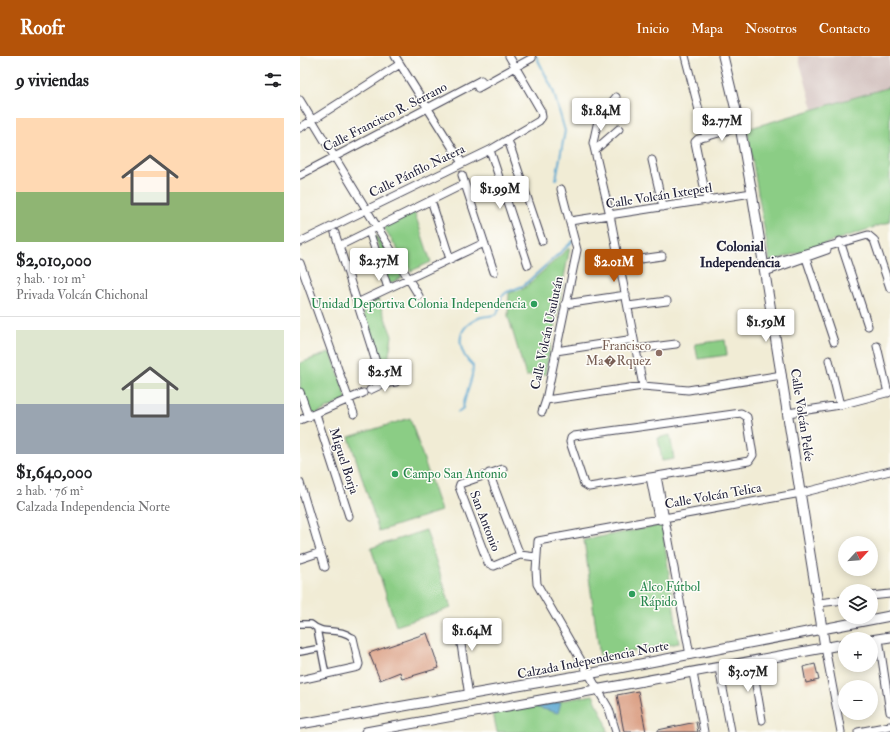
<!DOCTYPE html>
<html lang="es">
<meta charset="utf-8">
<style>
body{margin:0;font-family:"IM FELL Double Pica",serif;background:#f6f6f6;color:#202124;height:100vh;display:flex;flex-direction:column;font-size:15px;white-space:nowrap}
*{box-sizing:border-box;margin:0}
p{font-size:13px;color:#757577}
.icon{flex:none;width:22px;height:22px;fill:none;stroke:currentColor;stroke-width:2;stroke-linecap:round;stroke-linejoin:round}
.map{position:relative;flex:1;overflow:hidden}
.details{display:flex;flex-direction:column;background:#fff;width:300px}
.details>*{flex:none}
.needle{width:26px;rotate:64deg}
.fabs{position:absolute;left:538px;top:480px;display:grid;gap:8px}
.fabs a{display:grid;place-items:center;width:40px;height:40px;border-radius:50%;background:#fff;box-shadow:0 2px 10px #0003;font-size:20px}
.price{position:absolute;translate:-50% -34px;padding:0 9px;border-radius:4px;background:#fff;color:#222;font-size:13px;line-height:26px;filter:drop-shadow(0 1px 2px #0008)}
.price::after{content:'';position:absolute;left:50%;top:24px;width:12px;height:9px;margin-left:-6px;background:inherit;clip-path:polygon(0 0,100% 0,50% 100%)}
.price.on{background:#b45309;color:#fff}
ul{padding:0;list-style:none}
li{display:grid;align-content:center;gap:8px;height:212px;padding:0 16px}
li+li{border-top:1px solid #e0e0e0}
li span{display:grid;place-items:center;height:124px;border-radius:0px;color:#555}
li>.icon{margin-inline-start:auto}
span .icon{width:72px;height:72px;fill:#fffc;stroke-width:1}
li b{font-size:17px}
h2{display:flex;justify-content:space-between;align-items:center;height:48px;padding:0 16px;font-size:17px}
header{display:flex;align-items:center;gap:24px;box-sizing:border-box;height:56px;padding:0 20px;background:#b45309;color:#fff}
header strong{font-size:19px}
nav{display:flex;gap:22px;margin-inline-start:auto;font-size:14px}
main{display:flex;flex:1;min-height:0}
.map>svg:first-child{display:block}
.industrial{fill:#d1bfbd}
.green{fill:#8bcd85;stroke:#567860}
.water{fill:#56a5d0;stroke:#3c6486}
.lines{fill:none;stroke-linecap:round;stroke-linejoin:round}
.stream{stroke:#56a5d0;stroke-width:2}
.building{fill:#d79477}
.pedestrian-casing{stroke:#414052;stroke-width:8}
.minor-casing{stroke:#414052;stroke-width:9}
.tertiary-casing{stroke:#414052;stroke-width:11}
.pedestrian{stroke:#fff;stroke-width:5.5}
.minor{stroke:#fff;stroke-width:7}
.tertiary{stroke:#fff;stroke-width:9}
.leisure-dot{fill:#2e9e5b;stroke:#fdfcf7;stroke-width:1.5}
.education-dot{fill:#8d6e63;stroke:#fdfcf7;stroke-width:1.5}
.labels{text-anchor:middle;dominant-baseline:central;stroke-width:3;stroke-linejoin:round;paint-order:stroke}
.street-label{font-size:13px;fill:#22223b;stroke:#fdfcf7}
.leisure-label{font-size:13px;fill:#27864d;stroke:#fdfcf7;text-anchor:start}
.education-label{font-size:13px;fill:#785e54;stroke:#fdfcf7;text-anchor:end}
.neighbourhood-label{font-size:14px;font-weight:bold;fill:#22223b;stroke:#fdfcf7}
</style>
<header>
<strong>Roofr</strong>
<nav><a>Inicio</a><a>Mapa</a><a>Nosotros</a><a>Contacto</a></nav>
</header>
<main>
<section class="details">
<h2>9 viviendas<svg class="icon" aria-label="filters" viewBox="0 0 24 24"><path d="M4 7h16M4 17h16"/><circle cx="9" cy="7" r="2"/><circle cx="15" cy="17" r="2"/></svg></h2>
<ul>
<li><span style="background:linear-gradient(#ffd9b3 60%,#8fb573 0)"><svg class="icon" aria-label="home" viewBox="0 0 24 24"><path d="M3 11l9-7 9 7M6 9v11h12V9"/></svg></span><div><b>$2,010,000</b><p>3 hab. · 101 m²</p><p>Privada Volcán Chichonal</p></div></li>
<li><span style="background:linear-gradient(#dfe7d0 60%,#9aa5b1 0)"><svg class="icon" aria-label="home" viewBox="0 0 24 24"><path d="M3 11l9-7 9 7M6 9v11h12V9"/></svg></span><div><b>$1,640,000</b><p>2 hab. · 76 m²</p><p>Calzada Independencia Norte</p></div></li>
</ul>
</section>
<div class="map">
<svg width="590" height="676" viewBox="0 0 590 676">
<rect width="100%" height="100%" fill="#fdfcf7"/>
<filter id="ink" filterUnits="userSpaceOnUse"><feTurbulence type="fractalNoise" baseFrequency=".025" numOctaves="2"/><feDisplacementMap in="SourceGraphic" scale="8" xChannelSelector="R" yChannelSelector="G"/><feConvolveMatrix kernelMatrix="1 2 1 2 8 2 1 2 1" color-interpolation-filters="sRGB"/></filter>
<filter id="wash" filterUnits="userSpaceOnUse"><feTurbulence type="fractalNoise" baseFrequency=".012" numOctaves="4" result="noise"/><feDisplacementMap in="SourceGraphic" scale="16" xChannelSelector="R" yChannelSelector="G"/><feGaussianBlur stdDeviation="0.9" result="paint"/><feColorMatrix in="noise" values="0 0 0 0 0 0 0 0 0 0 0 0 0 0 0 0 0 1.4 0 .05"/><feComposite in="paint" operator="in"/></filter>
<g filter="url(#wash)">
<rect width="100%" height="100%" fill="#f1ecd5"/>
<path class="industrial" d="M498 0H590V31L513 53Z"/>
<path class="green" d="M590 31V166L470 206 447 73Z
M114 155 131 206 111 215 83 170Z
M74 176 102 221 89 228Z
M270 191 245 318 226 320 208 260 209 237 223 233Z
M78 243 92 280 87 311 93 320H82L61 251Z
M425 284 427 299 398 303 395 288Z
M31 296 47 343 10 361 0 333V307Z
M110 362 141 455 79 475 49 381Z
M370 379 374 403 362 405 358 382Z
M362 469 379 587 300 602 284 484Z
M126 474 151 552 96 570 71 492Z
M293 639 306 667 308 676H197L193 657Z"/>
<path class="water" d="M261 646 258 657 235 651Z"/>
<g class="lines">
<path class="stream" d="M236 0 253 34 265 75 256 123
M158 356 163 352C165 337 173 326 173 310 159 297 154 276 173 265 176 264 179 261 182 261 188 259 190 261 197 258L201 247V241L207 236 223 230 273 185"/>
</g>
<g id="blocks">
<path class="building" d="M127 577 139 612 102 623 100 616 80 624 69 597Z
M515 608 519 624 506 627 503 611Z
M338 635 346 676H324L317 639Z
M396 666 398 676H358V674Z"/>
</g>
</g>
<g filter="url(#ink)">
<use href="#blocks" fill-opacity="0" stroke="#414052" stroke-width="1"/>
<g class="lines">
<g class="pedestrian-casing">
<path id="pedestrian" d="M0 568H11C24 580 38 570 53 582
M17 573 26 619
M0 596 21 592"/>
</g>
<g class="minor-casing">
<path id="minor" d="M95 0 162 107
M385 0 406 81
M178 32 232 2
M316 41 303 57 297 69 293 87 310 159 343 330
M0 44 119 240
M0 72 100 8
M208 84 242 185
M190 94 228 209
M295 94 319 73
M352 104 363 151
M0 119 181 24
M162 119 194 216
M131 144 150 203
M407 145 395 86 398 83 440 71
M270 165 452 137
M69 175 88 232
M35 177 83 328
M540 185 568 270
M0 186 190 94 239 65 242 61 241 55 209 0
M39 190 164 128
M505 199 534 286
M319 206 362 200
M0 207 54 358
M464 209 568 179 574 184 590 232
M465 216 527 194
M57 247 184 187
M265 248 326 239
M328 250 367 245
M577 290 588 337
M336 293 376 288
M256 295 334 283
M529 304 540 349
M70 334 83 328 96 326
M0 336 9 361
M246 344 343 330 388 334 482 319
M242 356 246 344 277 194 261 133
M441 357 447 361 453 399 449 405 289 431 284 428 270 386 271 382 274 380Z
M488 357 540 349 590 336
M16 358 49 460
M0 364 63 337
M203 413 160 428 159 431 188 507 194 510 220 499 236 501
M189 417 220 499
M357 420 390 599
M350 421 358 462 360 464
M0 427 25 511
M0 503 21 496
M571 540 590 538
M518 547 545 544
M158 569 169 640
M579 583 590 656
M525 591 541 676
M452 606 462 664
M419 612 431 675
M393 617 404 676
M0 624 58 611 59 608 53 582
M316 676 309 653 237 528 236 514 238 485 501 437 590 415
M558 676 590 670"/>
</g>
<g class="tertiary-casing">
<path id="tertiary" d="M423 0 440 71 452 137 525 591
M571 584 590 581
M0 668 288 618 590 560
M66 676 545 588"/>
</g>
<use href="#pedestrian" class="pedestrian"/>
<use href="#minor" class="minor"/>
<use href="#tertiary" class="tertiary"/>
</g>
</g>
<g class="leisure-dot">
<circle cx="234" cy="248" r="4"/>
<circle cx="95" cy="418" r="4"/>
<circle cx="332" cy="538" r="4"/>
</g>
<circle class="education-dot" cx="359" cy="297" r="4"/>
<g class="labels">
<g class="street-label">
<text transform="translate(85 61) rotate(-27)">Calle Francisco R. Serrano</text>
<text transform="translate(117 115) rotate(-26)">Calle Pánfilo Natera</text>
<text transform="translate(359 140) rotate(-9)">Calle Volcán Ixtepetl</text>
<text transform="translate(247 277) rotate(-78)">Calle Volcán Usulután</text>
<text transform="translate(502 359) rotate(81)">Calle Volcán Pelée</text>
<text transform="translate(44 405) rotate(72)">Miguel Borja</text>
<text transform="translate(413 440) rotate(-10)">Calle Volcán Telica</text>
<text transform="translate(185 465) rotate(69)">San Antonio</text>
<text transform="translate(293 604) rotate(-11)">Calzada Independencia Norte</text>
</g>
<g class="leisure-label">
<text x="226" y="248" text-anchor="end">Unidad Deportiva Colonia Independencia</text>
<text x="103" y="418">Campo San Antonio</text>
<text x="340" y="531">Alco Fútbol<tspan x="340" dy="15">Rápido</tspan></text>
</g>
<g class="education-label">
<text x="351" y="290">Francisco<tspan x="351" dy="15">Ma�Rquez</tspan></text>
</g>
<g class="neighbourhood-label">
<text x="440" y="190">Colonial<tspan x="440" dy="16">Independencia</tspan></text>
</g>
</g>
</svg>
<div class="fabs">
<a><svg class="needle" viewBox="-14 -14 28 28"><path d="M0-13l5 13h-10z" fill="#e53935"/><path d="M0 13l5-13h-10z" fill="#757577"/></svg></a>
<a><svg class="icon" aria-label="layers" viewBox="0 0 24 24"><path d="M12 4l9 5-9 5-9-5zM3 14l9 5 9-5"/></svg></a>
<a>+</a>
<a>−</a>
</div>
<b class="price" style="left:301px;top:76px">$1.84M</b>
<b class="price" style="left:422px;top:86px">$2.77M</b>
<b class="price" style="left:200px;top:154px">$1.99M</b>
<b class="price" style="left:79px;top:226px">$2.37M</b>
<b class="price on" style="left:314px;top:227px">$2.01M</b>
<b class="price" style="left:466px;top:287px">$1.59M</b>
<b class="price" style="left:85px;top:337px">$2.5M</b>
<b class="price" style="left:172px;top:596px">$1.64M</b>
<b class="price" style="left:448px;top:637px">$3.07M</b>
</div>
</main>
